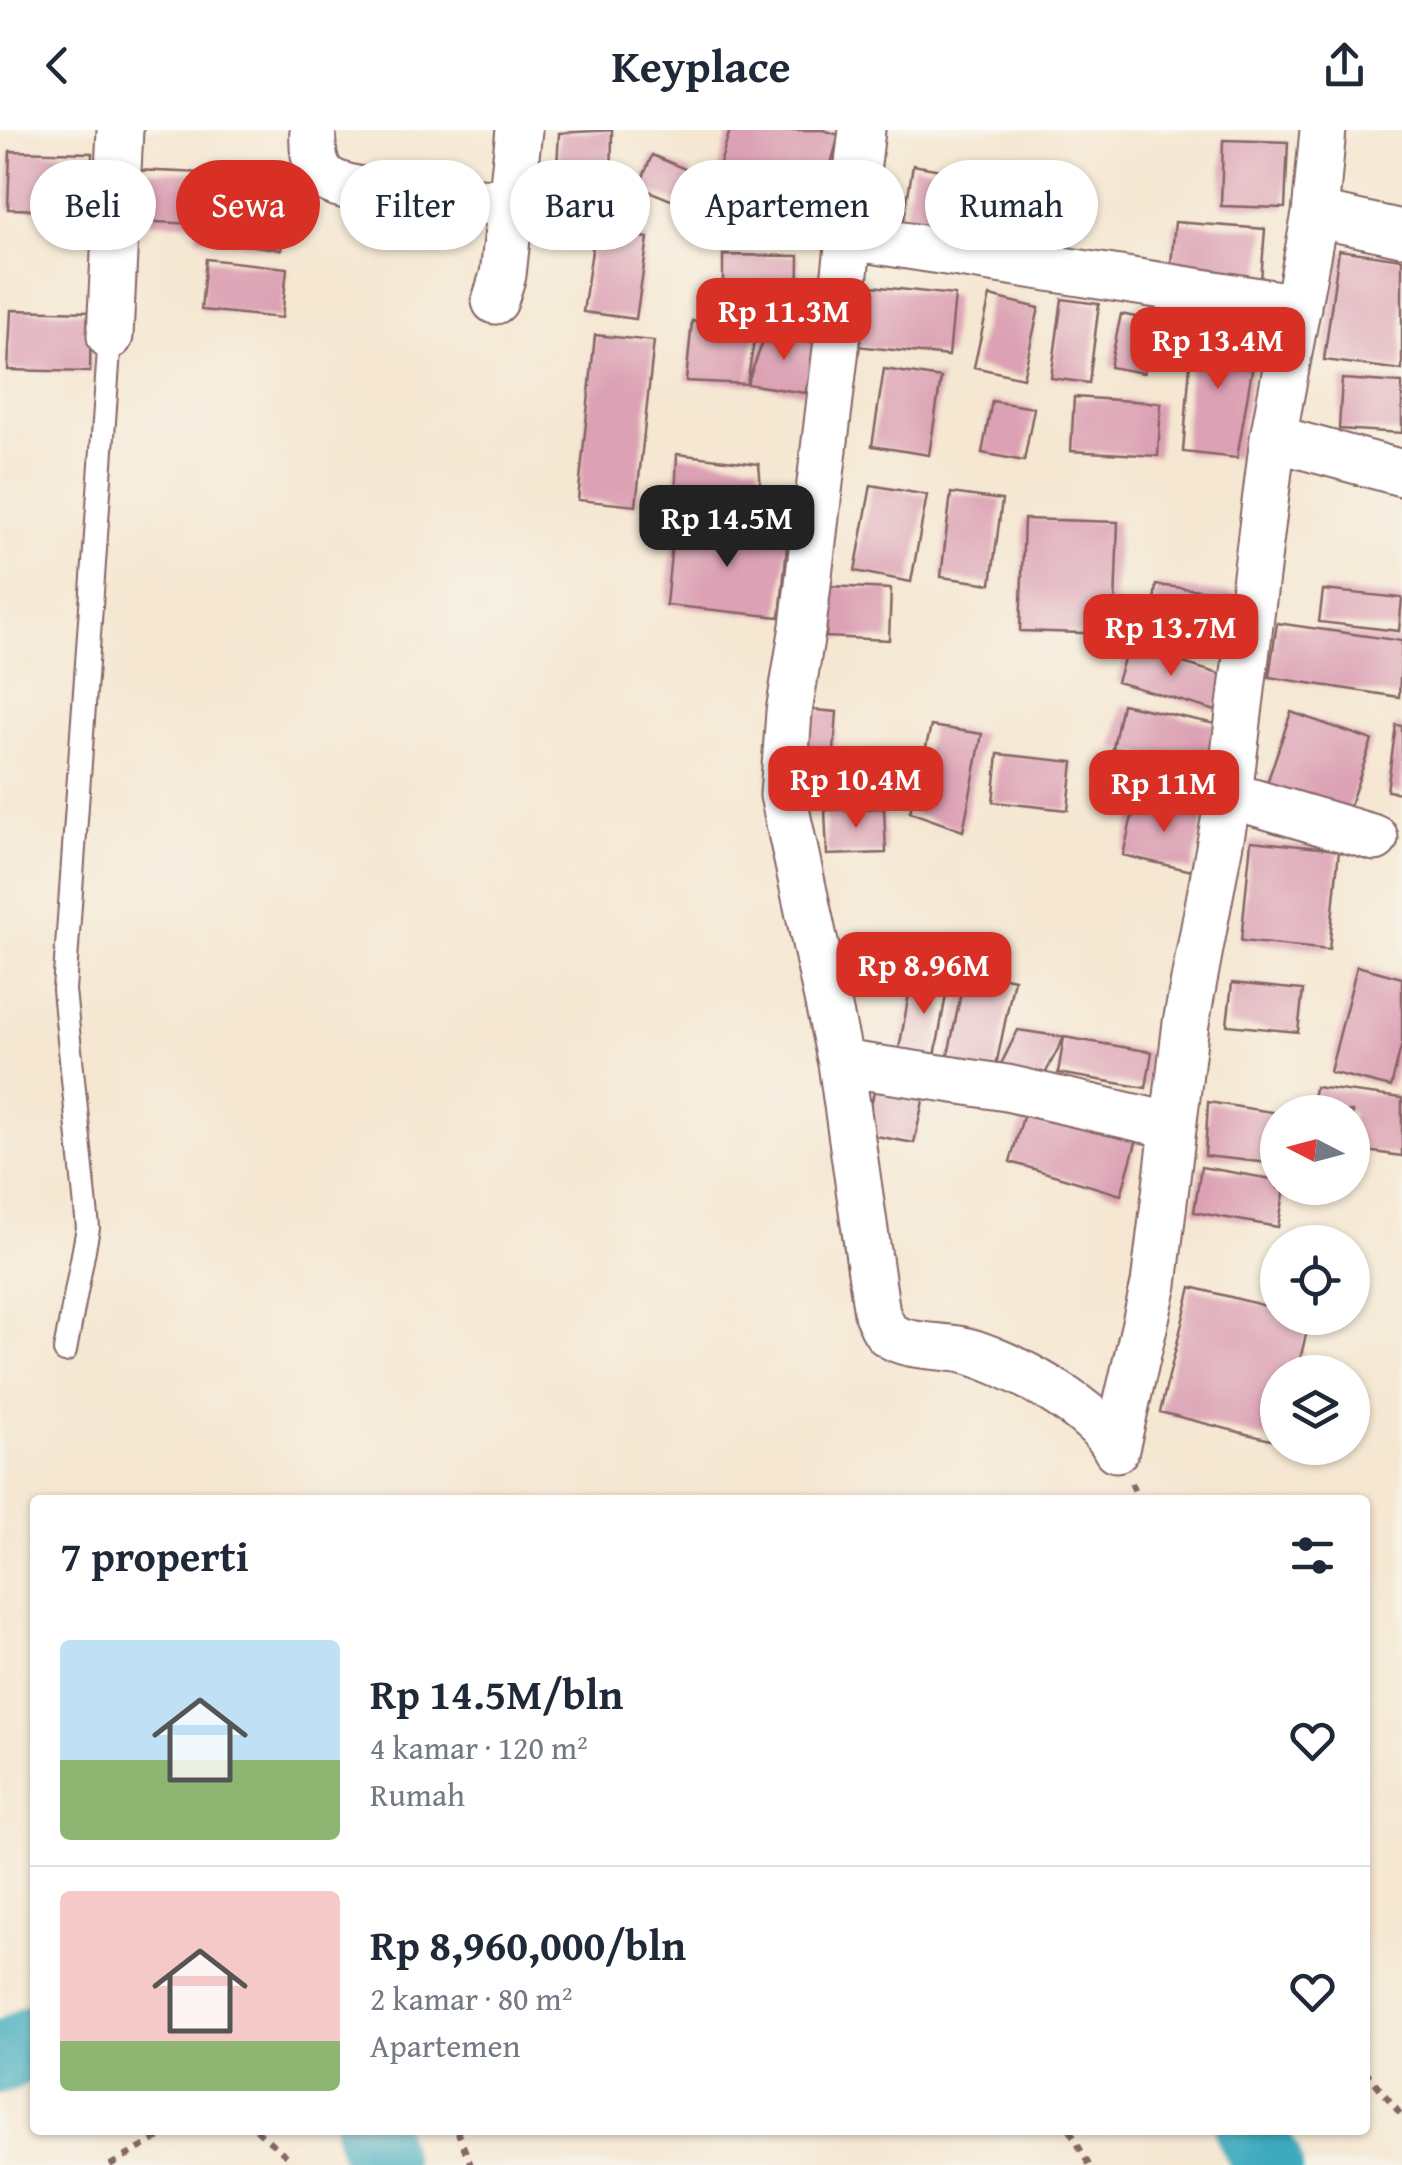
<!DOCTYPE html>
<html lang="id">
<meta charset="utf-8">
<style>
body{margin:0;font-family:"Gentium Book Plus",serif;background:#f2f2f3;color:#1f2937;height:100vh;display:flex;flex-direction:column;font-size:38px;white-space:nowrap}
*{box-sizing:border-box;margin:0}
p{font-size:32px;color:#747a83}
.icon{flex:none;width:55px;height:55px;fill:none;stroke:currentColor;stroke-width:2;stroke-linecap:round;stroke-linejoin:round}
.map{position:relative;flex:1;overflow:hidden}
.sheet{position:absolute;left:30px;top:1365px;width:1340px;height:640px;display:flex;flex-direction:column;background:#fff;border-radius:10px;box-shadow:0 2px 8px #0004}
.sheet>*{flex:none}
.hud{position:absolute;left:30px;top:30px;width:1342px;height:90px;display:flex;gap:20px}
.needle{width:65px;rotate:276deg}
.buttons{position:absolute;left:1260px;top:965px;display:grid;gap:20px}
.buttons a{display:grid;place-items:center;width:110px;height:110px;border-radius:50%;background:#fff;box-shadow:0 2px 8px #0004;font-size:50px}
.price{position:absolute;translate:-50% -85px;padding:0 22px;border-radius:20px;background:#d93025;color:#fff;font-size:32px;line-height:65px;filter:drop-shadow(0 2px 5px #0008)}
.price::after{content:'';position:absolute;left:50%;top:60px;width:30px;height:22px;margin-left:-15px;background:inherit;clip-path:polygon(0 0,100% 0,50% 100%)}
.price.current{background:#222;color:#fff}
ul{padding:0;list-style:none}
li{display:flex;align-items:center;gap:30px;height:250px;padding:0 30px}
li+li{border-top:2px solid #e0e1e3}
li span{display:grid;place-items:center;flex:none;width:280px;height:200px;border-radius:10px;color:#555}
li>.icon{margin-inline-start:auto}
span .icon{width:120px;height:120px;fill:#fffc;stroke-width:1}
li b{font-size:42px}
h2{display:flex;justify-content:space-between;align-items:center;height:120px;padding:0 30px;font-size:42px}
.pill{padding:0 35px;border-radius:45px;background:#fff;box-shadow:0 2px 8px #0004;font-size:35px;line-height:90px}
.pill.current{background:#d93025;color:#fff}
header{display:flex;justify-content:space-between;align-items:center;height:130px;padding:0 30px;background:#fff;font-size:45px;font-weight:700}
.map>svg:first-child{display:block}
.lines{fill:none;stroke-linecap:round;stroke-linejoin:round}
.river{stroke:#3eaabe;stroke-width:70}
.building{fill:#dca1b4}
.service-casing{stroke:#866565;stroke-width:26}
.minor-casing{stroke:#866565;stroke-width:49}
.path{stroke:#866565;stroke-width:6;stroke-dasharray:8 8;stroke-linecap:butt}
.service{stroke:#fff;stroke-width:22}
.minor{stroke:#fff;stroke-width:45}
</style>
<header><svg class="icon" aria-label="back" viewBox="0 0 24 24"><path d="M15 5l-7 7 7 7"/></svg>Keyplace<svg class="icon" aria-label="share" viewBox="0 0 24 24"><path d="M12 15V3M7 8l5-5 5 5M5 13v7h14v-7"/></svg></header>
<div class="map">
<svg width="1402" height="2035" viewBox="0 0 1402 2035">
<rect width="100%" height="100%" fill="#f7f3e8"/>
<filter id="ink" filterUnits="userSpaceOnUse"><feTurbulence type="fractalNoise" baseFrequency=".01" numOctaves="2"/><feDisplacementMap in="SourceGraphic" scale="20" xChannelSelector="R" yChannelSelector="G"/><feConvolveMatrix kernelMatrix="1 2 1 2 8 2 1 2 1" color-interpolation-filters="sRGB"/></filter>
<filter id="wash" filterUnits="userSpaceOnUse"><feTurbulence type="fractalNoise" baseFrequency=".0048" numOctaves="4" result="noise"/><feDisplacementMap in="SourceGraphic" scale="40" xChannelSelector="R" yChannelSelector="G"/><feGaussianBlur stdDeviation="2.25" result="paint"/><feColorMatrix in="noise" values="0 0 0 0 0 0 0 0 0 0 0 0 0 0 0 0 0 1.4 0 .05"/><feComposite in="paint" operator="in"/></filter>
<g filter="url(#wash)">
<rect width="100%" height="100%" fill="#f5e7d1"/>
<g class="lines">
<path class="river" d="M0 1929 35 1909
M369 2000 380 2035
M1250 2000 1268 2035"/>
</g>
<g id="blocks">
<path class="building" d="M612 0 611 65 556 54 559 3Z
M730 0H823L839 5 818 81 715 51Z
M1223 10 1288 12 1285 78 1221 76Z
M10 21 92 23 90 81 8 79Z
M652 25 692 42 678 73 639 57Z
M913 35 1001 51 989 116 902 101Z
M134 40 204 43 203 60 289 73 281 120 196 107 198 94 132 91Z
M1175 92 1265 99 1260 163 1169 156Z
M595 100 648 108 636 189 583 182Z
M1339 120 1402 129V240L1324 230Z
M723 125 799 126 798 189 723 188Z
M206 129 287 138 282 188 201 180Z
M862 155 955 165 949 226 856 216Z
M990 166 1039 178 1023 248 974 237Z
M1062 169 1099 174 1089 253 1051 248Z
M11 180 91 182 90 242 8 240Z
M1121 184 1154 191 1144 243 1110 237Z
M692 191 756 200 747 254 686 251Z
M1193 197 1257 210 1237 328 1183 322Z
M767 201 819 214 805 263 747 254Z
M595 205 654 211 636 376 578 370Z
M884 239 941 248 929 325 872 316Z
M1342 249 1402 253V303L1339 299Z
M1074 267 1161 273 1158 326 1071 321Z
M992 271 1034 278 1024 331 982 323Z
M677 324 759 334 763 384 674 393Z
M871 355 927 365 911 452 855 441Z
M951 363 1002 370 991 454 941 447Z
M1024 389 1118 392 1114 504 1020 501Z
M674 393 788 405 780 487 666 475Z
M1156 455 1236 464 1233 509 1151 498Z
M828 456 891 459 889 510 826 507Z
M1323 460 1402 468 1399 501 1319 492Z
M1277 493 1402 511 1399 567 1269 547Z
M1128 516 1226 546 1216 581 1117 552Z
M1122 574 1225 596 1216 640 1113 618Z
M792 578 837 582 833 635 787 632Z
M1291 582 1372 610 1345 690 1264 662Z
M1396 595 1402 596V663L1387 661Z
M931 596 982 604 963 701 910 682Z
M998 624 1073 632 1068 680 993 672Z
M1136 669 1205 684 1192 741 1123 725Z
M884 678 886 723 827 725 825 680Z
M1251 711 1339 720 1329 820 1241 811Z
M1357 836 1402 848V913L1391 957 1330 942Z
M966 839 1014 849 993 950 945 940Z
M913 842 949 848 934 932 898 925Z
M1232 853 1303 860 1298 902 1227 895Z
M1018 900 1064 907 1152 922 1146 958 1058 943 1064 907 1040 954 993 950Z
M878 942 927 952 914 1013 865 1004Z
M1315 957 1402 968V1026L1352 1019V982H1311Z
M1028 970 1139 1002 1121 1065 1010 1032Z
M1208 972 1278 983V1034L1205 1026Z
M1201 1037 1278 1050V1058H1285L1278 1097 1194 1082Z
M1191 1157 1278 1179V1188H1310L1297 1242H1278V1312L1160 1282Z"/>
</g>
</g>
<g filter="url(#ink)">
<use href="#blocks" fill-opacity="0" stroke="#866565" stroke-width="2.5"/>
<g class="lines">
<g class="service-casing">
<path id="service" d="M65 1221 88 1098 64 860 110 206"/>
</g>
<g class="minor-casing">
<path id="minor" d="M313 0C312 16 313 41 329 50 359 67 472 70 511 73
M862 0 803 496 789 582 783 665 841 933 877 1184C880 1190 883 1199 888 1204 906 1218 941 1215 963 1220 1006 1230 1099 1280 1116 1319L1154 1154 1186 893 1229 665 1273 308 1315 84 1323 0
M1315 84 1402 103
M851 107 1298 177
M495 171 503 145 519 0
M110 206 120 0
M1273 308 1402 343
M1229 665 1375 708
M841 933 1007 958 1173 996"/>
</g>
<path class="path" d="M1131 1353 1139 1370
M1365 1940 1402 1986
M256 2000 289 2028 291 2035
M457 2000 471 2035
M1070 2000 1089 2035
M110 2035 173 2000"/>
<use href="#service" class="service"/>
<use href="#minor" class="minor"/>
</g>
</g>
</svg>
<div class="buttons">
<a><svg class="needle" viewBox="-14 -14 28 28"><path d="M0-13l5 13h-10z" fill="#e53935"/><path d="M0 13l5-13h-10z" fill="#747a83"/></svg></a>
<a><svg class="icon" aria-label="locate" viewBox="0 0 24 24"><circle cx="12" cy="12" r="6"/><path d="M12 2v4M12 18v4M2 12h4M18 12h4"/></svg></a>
<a><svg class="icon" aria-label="layers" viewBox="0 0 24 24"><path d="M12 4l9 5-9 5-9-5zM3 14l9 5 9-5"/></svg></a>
</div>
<b class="price" style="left:784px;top:233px">Rp 11.3M</b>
<b class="price" style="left:1218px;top:262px">Rp 13.4M</b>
<b class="price current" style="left:727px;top:440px">Rp 14.5M</b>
<b class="price" style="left:1171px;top:549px">Rp 13.7M</b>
<b class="price" style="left:856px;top:701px">Rp 10.4M</b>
<b class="price" style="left:1164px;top:705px">Rp 11M</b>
<b class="price" style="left:924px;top:887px">Rp 8.96M</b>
<div class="hud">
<a class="pill">Beli</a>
<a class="pill current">Sewa</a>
<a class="pill">Filter</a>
<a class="pill">Baru</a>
<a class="pill">Apartemen</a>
<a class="pill">Rumah</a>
</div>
<section class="sheet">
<h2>7 properti<svg class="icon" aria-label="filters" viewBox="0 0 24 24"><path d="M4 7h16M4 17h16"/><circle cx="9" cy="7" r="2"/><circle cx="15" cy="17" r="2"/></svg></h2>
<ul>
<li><span style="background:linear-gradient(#bfe0f5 60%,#8fb573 0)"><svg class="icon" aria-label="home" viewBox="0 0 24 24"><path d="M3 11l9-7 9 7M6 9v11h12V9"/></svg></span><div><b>Rp 14.5M/bln</b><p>4 kamar · 120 m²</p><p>Rumah</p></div><svg class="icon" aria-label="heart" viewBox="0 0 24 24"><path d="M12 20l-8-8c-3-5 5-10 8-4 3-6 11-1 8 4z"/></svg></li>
<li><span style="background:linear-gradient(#f6c9c9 75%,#8fb573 0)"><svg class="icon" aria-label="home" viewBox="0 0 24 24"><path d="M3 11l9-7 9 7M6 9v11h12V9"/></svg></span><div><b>Rp 8,960,000/bln</b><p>2 kamar · 80 m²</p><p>Apartemen</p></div><svg class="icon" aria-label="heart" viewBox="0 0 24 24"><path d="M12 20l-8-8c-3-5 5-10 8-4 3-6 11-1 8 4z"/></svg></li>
</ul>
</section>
</div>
